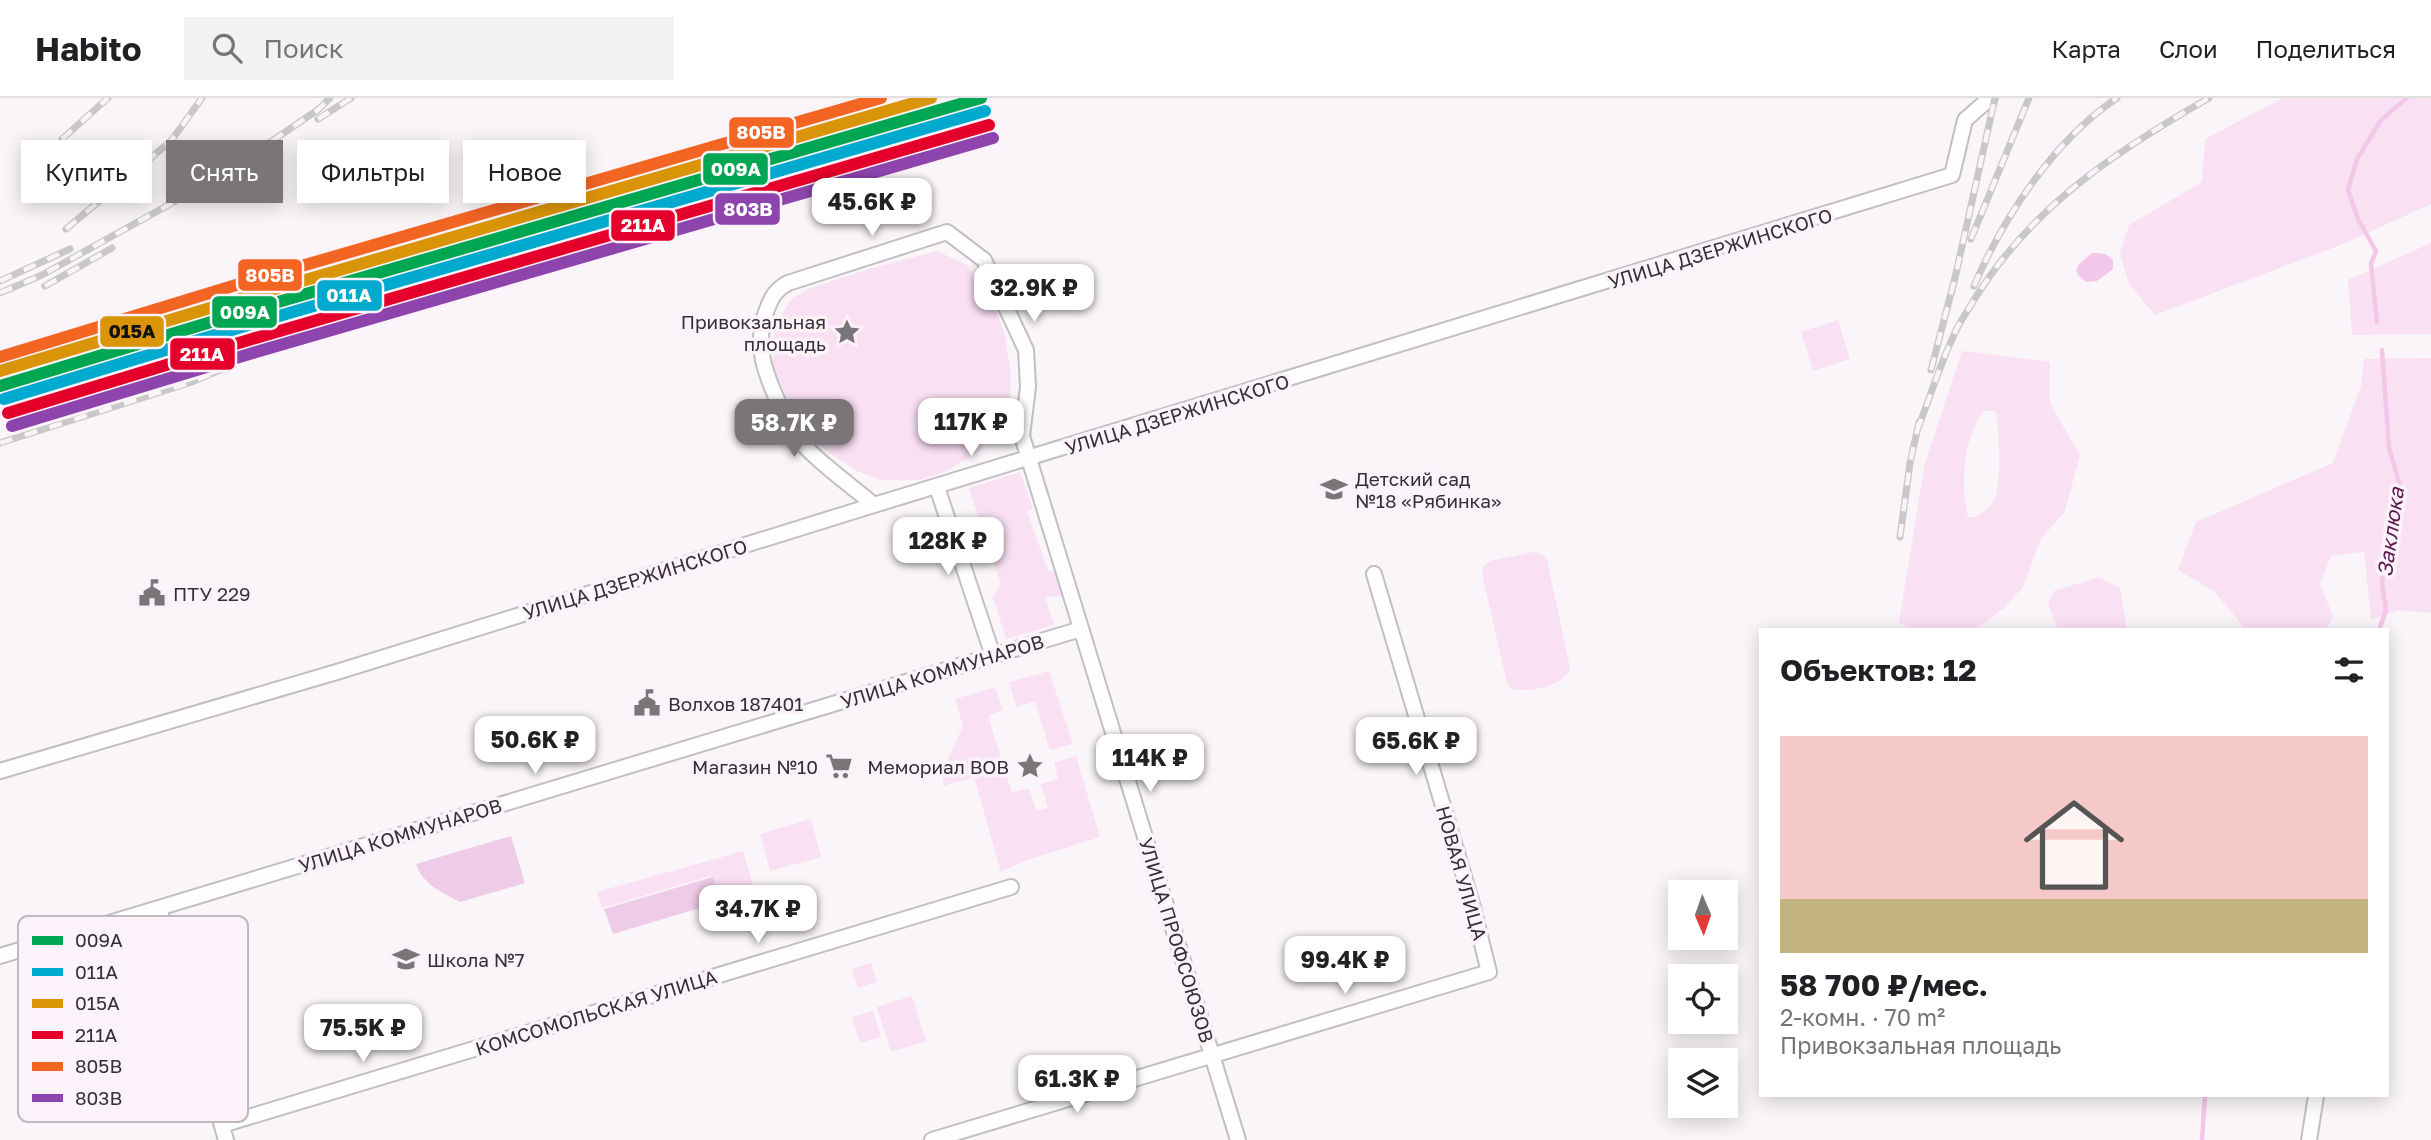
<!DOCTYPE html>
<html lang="ru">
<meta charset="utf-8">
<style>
body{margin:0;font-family:"Golos Text",sans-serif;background:#f2f2f2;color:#202124;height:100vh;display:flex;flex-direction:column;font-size:26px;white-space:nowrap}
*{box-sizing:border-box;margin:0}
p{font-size:23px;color:#757577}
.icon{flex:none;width:38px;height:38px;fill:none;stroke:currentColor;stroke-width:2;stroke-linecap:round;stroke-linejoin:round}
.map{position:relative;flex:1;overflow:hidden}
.side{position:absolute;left:1759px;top:530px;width:630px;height:469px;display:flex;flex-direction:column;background:#fff;border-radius:0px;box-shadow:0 4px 18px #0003}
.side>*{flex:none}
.guide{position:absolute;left:21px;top:42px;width:665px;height:63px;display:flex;gap:14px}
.needle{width:46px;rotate:178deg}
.buttons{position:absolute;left:1668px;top:782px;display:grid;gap:14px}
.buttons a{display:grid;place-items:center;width:70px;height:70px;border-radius:0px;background:#fff;box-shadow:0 4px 18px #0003;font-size:35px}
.price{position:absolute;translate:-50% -60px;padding:0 16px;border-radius:14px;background:#fff;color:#222;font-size:23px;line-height:46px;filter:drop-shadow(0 2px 4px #0008)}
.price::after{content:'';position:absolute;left:50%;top:42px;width:21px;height:16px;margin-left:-10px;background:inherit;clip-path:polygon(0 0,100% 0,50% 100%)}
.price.on{background:#797578;color:#fff}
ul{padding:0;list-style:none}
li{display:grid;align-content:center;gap:14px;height:371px;padding:0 21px}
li+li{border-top:2px solid #e0e0e0}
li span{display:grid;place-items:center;height:217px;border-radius:0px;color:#555}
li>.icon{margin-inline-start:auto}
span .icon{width:126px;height:126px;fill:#fffc;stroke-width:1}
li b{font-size:30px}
h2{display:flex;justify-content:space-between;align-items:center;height:84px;padding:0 21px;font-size:30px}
.tag{padding:0 24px;border-radius:0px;background:#fff;box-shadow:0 4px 18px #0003;font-size:24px;line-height:63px}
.tag.on{background:#797578;color:#fff}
header{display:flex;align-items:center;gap:42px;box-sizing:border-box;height:98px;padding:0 35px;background:#fff;border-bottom:2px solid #e0e0e0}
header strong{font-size:33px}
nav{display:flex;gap:38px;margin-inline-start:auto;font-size:24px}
.search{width:490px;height:63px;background:#f2f2f2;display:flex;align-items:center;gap:18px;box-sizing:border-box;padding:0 24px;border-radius:0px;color:#757577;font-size:26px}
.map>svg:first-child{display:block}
.green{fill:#fae0f3;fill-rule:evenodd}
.forest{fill:#eecbe6}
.water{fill:#f3c7e9}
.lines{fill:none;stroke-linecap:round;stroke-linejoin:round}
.stream{stroke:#f3c7e9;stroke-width:4.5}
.street-casing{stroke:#c2bfc2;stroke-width:18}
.street{stroke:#fefefe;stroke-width:14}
.rail-casing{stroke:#c9c8c8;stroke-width:7}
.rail{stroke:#fbf3f9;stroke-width:4.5;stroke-dasharray:13;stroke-linecap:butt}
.rail-1-casing{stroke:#fbf3f9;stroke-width:18}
.rail-2-casing{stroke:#fbf3f9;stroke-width:18}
.rail-3-casing{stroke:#fbf3f9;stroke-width:18}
.rail-4-casing{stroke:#fbf3f9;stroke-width:18}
.rail-5-casing{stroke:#fbf3f9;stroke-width:18}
.rail-6-casing{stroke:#fbf3f9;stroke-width:18}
.rail-1{stroke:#00a651;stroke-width:12}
.rail-2{stroke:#00a9ce;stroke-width:12}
.rail-3{stroke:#da9408;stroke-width:12}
.rail-4{stroke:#e4002b;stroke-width:12}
.rail-5{stroke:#f26522;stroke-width:12}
.rail-6{stroke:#8e44ad;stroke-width:12}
.labels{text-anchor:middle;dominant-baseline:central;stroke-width:7;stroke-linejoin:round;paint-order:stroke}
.street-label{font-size:19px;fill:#343033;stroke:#fbf3f9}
.poi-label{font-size:19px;fill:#343033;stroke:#fbf3f9;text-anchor:start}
.water-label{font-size:21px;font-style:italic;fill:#601b55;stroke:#fbf3f9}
.key{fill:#fbf3f9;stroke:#bfb8be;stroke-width:2}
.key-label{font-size:19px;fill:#343033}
.line-badge{stroke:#fbf3f9;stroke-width:2.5}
.badge-label{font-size:19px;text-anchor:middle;font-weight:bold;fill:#fff}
.pale-badge-label{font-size:19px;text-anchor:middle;font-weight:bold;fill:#111}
</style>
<header>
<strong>Habito</strong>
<div class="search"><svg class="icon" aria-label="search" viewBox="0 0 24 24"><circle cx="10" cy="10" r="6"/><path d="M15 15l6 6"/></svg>Поиск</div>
<nav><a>Карта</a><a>Слои</a><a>Поделиться</a></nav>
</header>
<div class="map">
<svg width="2431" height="1042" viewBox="0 0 2431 1042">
<rect width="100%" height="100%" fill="#f9f5f8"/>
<path class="green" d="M2283 0H2431V106L2343 146 2155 217 2129 186 2120 155 2129 127 2202 84 2205 41Z
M2431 145V236L2352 237 2348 182Z
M937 153 967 167 993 205 1005 237 1011 277 1010 298 979 353 947 373 920 382H882L859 374 829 355 809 337 787 302 773 266 775 235 783 214 793 200 811 190 869 171Z
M1838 222 1850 261 1813 273 1801 234Z
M1962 253 2050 264V305L2080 358 2064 415 2041 440 2023 489 2005 509 1975 532H1910L1899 524 1925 365ZM1984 313H1996C1999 333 2003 389 1992 406 1989 411 1980 416 1975 419H1968C1960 386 1963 340 1984 313Z
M2431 260V515L2398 512 2371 522 2364 454 2331 458 2320 485 2333 519 2326 532H2246L2215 494 2178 472 2196 424 2333 365 2361 288 2364 261Z
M1020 374 1033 410 1027 413 1048 473 1057 472 1063 498 1045 499 1054 527 1006 541 993 499 1001 486 969 390Z
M1534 454 1542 456 1547 462 1570 570C1564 589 1531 593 1513 592L1507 585 1482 476 1483 469 1490 463Z
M2099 479 2120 490 2127 532H2058L2048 505 2054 493Z
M1049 573 1073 646 1050 652 1035 603 1016 609 1009 584Z
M995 589 1003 612 988 618 1012 695 1029 690 1036 713 1048 710 1041 686 1058 681 1054 665 1076 658 1100 739 1024 763 1001 774 974 679 943 688V672L963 628 955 601Z
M811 721 821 759 770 773 760 736Z
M743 753 753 787 737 791 717 803 710 778 602 810 597 794Z
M871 865 877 884 858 890 852 871Z
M912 898 926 943 891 954 877 909Z
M873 913 881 939 860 945 852 919Z"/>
<path class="forest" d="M511 738 525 785 460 804C442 794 423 787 416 766Z
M713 779 720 804 613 836 604 811Z"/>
<path class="water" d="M2092 155C2102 155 2106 155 2113 162V171L2097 183 2086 184 2078 177 2076 172 2079 166Z"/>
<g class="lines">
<path class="stream" d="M2377 224 2371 166 2376 153 2358 121 2348 92 2357 61 2381 22 2407 0
M2379 532 2386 512 2382 485 2386 452 2400 387 2389 350 2382 252
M2202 1042 2205 998"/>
<g class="street-casing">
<path id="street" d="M937 389 993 558
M874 407C852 388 809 358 794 335 788 326 784 315 779 306 765 275 754 247 766 214 771 200 775 192 788 185L947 134 984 162 1026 252 1028 289 1022 338 1238 1042
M0 673 340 573 874 407 1952 77 1965 22 1990 0
M159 810 226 1042
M0 858 1081 531
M222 1027 1011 789
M932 1042 1489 874 1471 802 1374 476
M2309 1042 2316 998"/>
</g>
<use href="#street" class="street"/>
<g class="rail-casing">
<path id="rail" d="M318 21 351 0
M62 41 108 0
M66 131 171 43 202 0
M1971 141 2029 0
M0 183 70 151
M45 188 112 150
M1974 188C2003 120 2054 42 2117 0
M0 195 42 177 219 79 319 11 330 0
M1931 272 1955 180 1995 0
M1917 333C1929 302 1939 269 1953 239 1958 226 1967 214 1974 202 2031 109 2116 53 2209 0
M0 345 189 285 344 221
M1900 439 1910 365 1919 324"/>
</g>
<use href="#rail" class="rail"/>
<g class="rail-1-casing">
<path id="rail-1" d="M0 288 244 214 981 0"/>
</g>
<g class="rail-2-casing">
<path id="rail-2" d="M4 301 248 227 985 13"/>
</g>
<g class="rail-3-casing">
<path id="rail-3" d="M0 273 240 201 931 0"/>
</g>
<g class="rail-4-casing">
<path id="rail-4" d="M8 315 252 241 989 27"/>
</g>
<g class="rail-5-casing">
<path id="rail-5" d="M0 259 236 187 881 0"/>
</g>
<g class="rail-6-casing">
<path id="rail-6" d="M12 328 256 254 993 40"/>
</g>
<use href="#rail-1" class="rail-1"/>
<use href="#rail-2" class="rail-2"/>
<use href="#rail-3" class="rail-3"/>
<use href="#rail-4" class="rail-4"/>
<use href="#rail-5" class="rail-5"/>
<use href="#rail-6" class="rail-6"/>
</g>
<defs>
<g id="sight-bare" transform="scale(2.1)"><path d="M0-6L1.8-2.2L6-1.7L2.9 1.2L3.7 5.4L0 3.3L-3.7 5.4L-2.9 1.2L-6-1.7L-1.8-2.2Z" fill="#797578" stroke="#fbf3f9" stroke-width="2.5" paint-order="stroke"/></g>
<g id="school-bare" transform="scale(2.1)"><path d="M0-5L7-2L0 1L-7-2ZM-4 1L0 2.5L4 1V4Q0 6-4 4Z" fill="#797578" stroke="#fbf3f9" stroke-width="2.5" paint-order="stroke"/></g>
<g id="civic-bare" transform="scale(2.1)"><path d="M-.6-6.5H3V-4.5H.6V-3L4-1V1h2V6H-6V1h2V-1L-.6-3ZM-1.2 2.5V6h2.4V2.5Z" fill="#797578" stroke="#fbf3f9" stroke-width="2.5" paint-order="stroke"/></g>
<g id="supermarket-bare" transform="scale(2.1)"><path d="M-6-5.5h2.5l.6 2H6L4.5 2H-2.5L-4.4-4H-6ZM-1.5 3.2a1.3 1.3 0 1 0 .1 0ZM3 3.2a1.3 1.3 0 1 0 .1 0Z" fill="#797578" stroke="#fbf3f9" stroke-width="2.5" paint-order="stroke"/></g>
</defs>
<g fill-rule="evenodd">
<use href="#sight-bare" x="847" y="234"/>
<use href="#school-bare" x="1334" y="391"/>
<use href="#civic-bare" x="152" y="495"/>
<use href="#civic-bare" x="647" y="605"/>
<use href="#supermarket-bare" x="839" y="668"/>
<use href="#sight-bare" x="1030" y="668"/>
<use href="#school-bare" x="406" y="861"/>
</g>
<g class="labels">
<g class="street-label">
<text transform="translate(1720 150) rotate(-17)">УЛИЦА ДЗЕРЖИНСКОГО</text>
<text transform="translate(1177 316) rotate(-17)">УЛИЦА ДЗЕРЖИНСКОГО</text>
<text transform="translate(635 481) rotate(-17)">УЛИЦА ДЗЕРЖИНСКОГО</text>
<text transform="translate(942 573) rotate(-17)">УЛИЦА КОММУНАРОВ</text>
<text transform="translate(400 737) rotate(-17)">УЛИЦА КОММУНАРОВ</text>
<text transform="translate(1462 775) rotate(74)">НОВАЯ УЛИЦА</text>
<text transform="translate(1177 842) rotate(73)">УЛИЦА ПРОФСОЮЗОВ</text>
<text transform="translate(596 914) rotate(-17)">КОМСОМОЛЬСКАЯ УЛИЦА</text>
</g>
<g class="poi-label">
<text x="826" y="223" text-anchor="end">Привокзальная<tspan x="826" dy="22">площадь</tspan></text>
<text x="1355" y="380">Детский сад<tspan x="1355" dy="22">№18 «Рябинка»</tspan></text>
<text x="173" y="495">ПТУ 229</text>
<text x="668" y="605">Волхов 187401</text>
<text x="818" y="668" text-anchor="end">Магазин №10</text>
<text x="1009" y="668" text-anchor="end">Мемориал ВОВ</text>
<text x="427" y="861">Школа №7</text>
</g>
<g class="water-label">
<text transform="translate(2390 434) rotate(-82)">Заклюка</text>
</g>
</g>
<rect x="18" y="818" width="230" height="206" rx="10" class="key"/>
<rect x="32" y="838" width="31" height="9" fill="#00a651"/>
<rect x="32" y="870" width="31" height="8" fill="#00a9ce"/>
<rect x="32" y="901" width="31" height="9" fill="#da9408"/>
<rect x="32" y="933" width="31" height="8" fill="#e4002b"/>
<rect x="32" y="964" width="31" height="9" fill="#f26522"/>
<rect x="32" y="996" width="31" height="8" fill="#8e44ad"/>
<g class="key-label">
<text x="75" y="849">009А</text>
<text x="75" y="881">011А</text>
<text x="75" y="912">015А</text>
<text x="75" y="944">211А</text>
<text x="75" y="975">805В</text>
<text x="75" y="1007">803В</text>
</g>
<g class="line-badge">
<rect x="728" y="18" width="67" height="33" rx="7" fill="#f26522"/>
<rect x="702" y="54" width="67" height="34" rx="7" fill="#00a651"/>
<rect x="714" y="94" width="67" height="34" rx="7" fill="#8e44ad"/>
<rect x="610" y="111" width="66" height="33" rx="7" fill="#e4002b"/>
<rect x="237" y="160" width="66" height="34" rx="7" fill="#f26522"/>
<rect x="316" y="181" width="67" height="33" rx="7" fill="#00a9ce"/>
<rect x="211" y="197" width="67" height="34" rx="7" fill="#00a651"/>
<rect x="99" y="217" width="66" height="33" rx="7" fill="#da9408"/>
<rect x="169" y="239" width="67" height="34" rx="7" fill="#e4002b"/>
</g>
<g class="badge-label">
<text x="761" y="41">805В</text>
<text x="736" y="78">009А</text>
<text x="748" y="118">803В</text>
<text x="643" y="134">211А</text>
<text x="270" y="184">805В</text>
<text x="349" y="204">011А</text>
<text x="245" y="221">009А</text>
<text x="202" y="263">211А</text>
</g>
<g class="pale-badge-label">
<text x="132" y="240">015А</text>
</g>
</svg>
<div class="buttons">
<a><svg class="needle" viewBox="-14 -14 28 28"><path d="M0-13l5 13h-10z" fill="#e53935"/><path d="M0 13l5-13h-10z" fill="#757577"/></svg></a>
<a><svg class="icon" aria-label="locate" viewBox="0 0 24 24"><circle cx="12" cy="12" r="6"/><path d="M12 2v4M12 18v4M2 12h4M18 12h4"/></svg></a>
<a><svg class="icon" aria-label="layers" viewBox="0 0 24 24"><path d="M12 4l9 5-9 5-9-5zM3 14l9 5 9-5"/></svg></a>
</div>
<b class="price" style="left:872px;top:140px">45.6K ₽</b>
<b class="price" style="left:1034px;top:226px">32.9K ₽</b>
<b class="price" style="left:971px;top:360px">117K ₽</b>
<b class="price on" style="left:794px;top:361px">58.7K ₽</b>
<b class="price" style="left:948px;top:479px">128K ₽</b>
<b class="price" style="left:535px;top:678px">50.6K ₽</b>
<b class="price" style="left:1416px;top:679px">65.6K ₽</b>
<b class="price" style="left:1150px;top:696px">114K ₽</b>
<b class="price" style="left:758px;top:847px">34.7K ₽</b>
<b class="price" style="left:1345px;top:898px">99.4K ₽</b>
<b class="price" style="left:363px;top:966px">75.5K ₽</b>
<b class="price" style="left:1077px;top:1017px">61.3K ₽</b>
<div class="guide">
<a class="tag">Купить</a>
<a class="tag on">Снять</a>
<a class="tag">Фильтры</a>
<a class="tag">Новое</a>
</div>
<section class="side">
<h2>Объектов: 12<svg class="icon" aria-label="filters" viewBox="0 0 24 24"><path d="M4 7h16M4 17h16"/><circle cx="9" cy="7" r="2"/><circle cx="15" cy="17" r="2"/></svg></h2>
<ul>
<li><span style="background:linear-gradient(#f6c9c9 75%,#c2b280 0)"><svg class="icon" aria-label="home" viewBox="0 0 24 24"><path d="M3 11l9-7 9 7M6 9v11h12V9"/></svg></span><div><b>58 700 ₽/мес.</b><p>2-комн. · 70 m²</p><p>Привокзальная площадь</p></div></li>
</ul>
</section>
</div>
